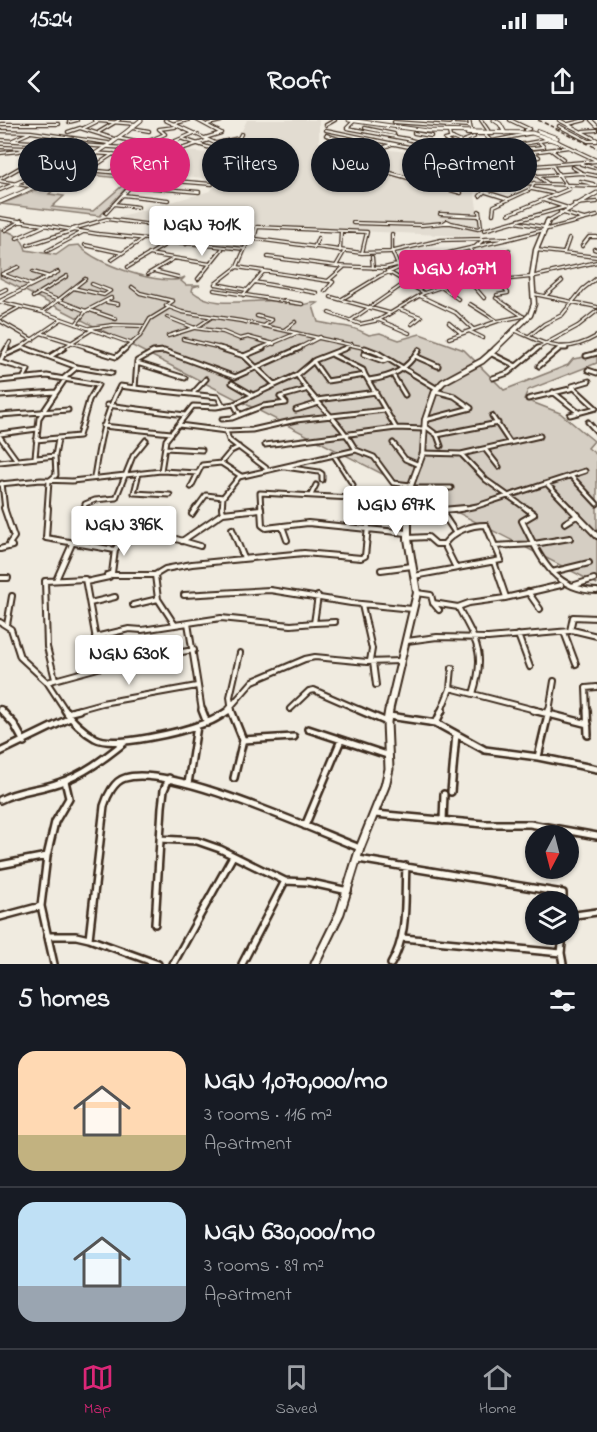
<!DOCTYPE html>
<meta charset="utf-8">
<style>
body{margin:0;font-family:"Indie Flower",sans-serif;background:#242831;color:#f1f3f6;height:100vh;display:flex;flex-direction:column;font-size:22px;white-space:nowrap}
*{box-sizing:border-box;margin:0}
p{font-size:20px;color:#9ea1a6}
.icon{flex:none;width:33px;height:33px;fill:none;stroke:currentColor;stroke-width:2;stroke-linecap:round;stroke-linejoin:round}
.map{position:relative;height:844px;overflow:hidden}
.details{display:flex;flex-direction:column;background:#171b24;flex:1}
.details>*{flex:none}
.hud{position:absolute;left:18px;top:18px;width:561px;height:54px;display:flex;gap:12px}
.needle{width:39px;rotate:187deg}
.buttons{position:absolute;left:525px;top:705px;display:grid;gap:12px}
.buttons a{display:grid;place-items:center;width:54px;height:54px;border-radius:50%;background:#171b24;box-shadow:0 2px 4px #0004;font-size:30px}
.price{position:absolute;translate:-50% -51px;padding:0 14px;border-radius:6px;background:#fff;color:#222;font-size:20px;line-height:39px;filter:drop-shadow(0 2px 3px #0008)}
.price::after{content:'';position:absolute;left:50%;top:36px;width:18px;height:14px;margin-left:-9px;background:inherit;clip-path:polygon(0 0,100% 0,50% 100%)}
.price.selected{background:#db2777;color:#fff}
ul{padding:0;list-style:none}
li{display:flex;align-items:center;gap:18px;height:150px;padding:0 18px}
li+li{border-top:2px solid #363941}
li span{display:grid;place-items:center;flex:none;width:168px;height:120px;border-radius:18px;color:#555}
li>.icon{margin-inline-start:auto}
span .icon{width:72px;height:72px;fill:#fffc;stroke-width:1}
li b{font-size:26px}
h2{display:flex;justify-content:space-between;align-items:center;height:72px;padding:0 18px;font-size:26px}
.tag{padding:0 21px;border-radius:27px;background:#171b24;box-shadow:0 2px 4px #0004;font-size:21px;line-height:54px}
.tag.selected{background:#db2777;color:#fff}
.status{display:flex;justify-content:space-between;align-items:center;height:42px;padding:0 30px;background:#171b24;direction:ltr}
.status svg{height:16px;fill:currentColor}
header{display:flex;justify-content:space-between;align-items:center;height:78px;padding:0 18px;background:#171b24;font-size:27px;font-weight:700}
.dock{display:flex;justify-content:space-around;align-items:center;height:84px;border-top:2px solid #363941;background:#171b24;font-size:16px;color:#9ea1a6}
.dock a{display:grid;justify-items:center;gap:3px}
.dock .selected{color:#db2777}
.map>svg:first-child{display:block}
.built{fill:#e2dcd1}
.green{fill:#d5cec3;stroke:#887c70;stroke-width:1.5;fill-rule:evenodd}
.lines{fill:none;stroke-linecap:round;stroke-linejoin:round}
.street-far3-casing{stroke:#3b2a1e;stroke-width:4.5}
.street-far2-casing{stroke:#3b2a1e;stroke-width:7}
.street-far1-casing{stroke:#3b2a1e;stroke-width:8}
.street-casing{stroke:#3b2a1e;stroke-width:10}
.secondary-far4-casing{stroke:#3b2a1e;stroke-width:5}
.secondary-far3-casing{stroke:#3b2a1e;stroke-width:7}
.secondary-far2-casing{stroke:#3b2a1e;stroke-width:8}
.secondary-far1-casing{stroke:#3b2a1e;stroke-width:10}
.secondary-casing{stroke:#3b2a1e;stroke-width:11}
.street-far3{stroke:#fbf7ec;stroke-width:2}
.street-far2{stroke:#fbf7ec;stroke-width:3}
.street-far1{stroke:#fbf7ec;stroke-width:4}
.street{stroke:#fbf7ec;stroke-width:5}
.secondary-far4{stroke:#fbf7ec;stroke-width:3}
.secondary-far3{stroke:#fbf7ec;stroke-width:4}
.secondary-far2{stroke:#fbf7ec;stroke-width:4.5}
.secondary-far1{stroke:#fbf7ec;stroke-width:6}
.secondary{stroke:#fbf7ec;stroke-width:7}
.rail{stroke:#3b2a1e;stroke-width:1.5;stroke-dasharray:4.5 2;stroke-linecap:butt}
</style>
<div class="status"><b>15:24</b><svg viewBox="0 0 49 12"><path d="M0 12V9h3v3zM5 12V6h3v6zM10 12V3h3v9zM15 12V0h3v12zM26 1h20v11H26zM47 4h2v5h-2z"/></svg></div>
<header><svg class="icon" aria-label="back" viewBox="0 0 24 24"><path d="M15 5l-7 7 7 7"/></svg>Roofr<svg class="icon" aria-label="share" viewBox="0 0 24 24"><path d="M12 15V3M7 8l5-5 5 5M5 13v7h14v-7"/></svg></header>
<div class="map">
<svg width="597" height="844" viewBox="0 0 597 844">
<rect width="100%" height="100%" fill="#f0ebe0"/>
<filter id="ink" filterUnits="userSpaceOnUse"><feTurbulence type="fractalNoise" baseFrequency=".0167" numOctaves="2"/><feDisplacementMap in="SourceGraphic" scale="12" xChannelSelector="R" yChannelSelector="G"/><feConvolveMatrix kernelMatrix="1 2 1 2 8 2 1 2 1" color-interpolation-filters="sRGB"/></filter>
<g filter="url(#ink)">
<path class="built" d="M247 0H319V22L470 39 481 117 111 99 210 71 222 60 158 53 138 42 151 28 230 35Z"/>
<path class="green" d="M66 49 138 55 100 96 1 84 39 69ZM80 54 130 59 93 91 52 87 64 76 49 74 58 66 67 64Z
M0 109C12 112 23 117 26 130L56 135 69 126 79 125C92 143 166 169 185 157L181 161 186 165H200L193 167 192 171C214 190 248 179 275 181 283 182 291 185 299 185 306 185 310 182 318 183L313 186 318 202C340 207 349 204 369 215L380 213 399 220 420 214 464 230 504 270 568 245 573 239 597 235V243L528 270 524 279 560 293 594 321 588 328 597 335V464L0 158Z"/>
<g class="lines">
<g class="street-far3-casing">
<path id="street-far3" d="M165 0 228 29
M197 0 221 13 205 18
M469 0 471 10
M481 0 488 10
M510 0 529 9 525 10
M559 0 597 20
M591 0 597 6
M98 1 136 4
M354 1 347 8 407 19 457 33 479 32 551 19
M69 2 77 0
M394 2 450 6 453 4 452 0
M1 4H59
M172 4 188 0
M208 4 221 1
M569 4 585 0
M326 5 335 0
M453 5 470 6
M559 6 588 21H597
M84 8 98 1 94 0
M132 8 149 11
M365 8 394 14
M326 10 414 28 426 24
M0 11 31 12 108 23
M583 11 597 10
M68 12 80 8 115 19
M99 12 119 0
M449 12 450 17 481 31
M414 13 431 16
M467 14H484
M326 15 344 21 358 18
M117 18 161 27 192 14
M453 18 445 20 464 32
M183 19 225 33
M0 20 126 28 117 34
M13 20 29 13
M490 20 484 14H493
M463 21 474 17
M558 22 596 40
M144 23 165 14 159 9 175 7
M217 23 239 18 241 14
M359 25 375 20
M472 25 532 13
M0 27 26 28
M126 28 139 29
M383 28 392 24
M181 29 209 20
M523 29 544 27 540 23
M551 30 563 39
M479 32 484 50 494 62 480 76
M0 33 19 31 43 22
M92 33 138 36
M513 35 521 40 539 37 534 33
M501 36 507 47
M481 39 569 27
M581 44 595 48
M524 46 547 63
M572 47 582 53 597 56
M67 48 141 55 106 93
M503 48 524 63
M89 50 113 34
M380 50 461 73
M484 50 597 41
M110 52 134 36
M133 53 142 47
M439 56 469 60
M538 56 582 53
M139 58 158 60
M0 59 33 40 51 41
M0 61 35 67
M580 61 593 64
M494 62 597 66
M44 64H73
M132 66 199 72
M152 68 156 62 162 60 212 64
M449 68 452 58 457 56 461 47 470 48V59
M449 68 469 63V60
M532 69 556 74
M0 70 28 58 70 31 85 25
M486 72 508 79
M123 75 168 80
M543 80 568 88
M114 84 138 87
M574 84 597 82
M560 92 584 99
M440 94 480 96
M493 94 494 86 531 69 534 63
M509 94 569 69 552 45
M0 98 98 114 245 129
M447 101 451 103H444Z
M515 102 544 107
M353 103 422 105 444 103
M451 103 478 109 481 107 479 91
M73 109 107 99 362 133 390 132 441 120 484 119
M5 110 22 100
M484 110 565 87
M392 114V131L398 146
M17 118 46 105
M254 120 257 107 367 112 362 133
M186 124 200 111
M28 125 74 110
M85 125 122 133
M582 126 589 117H597
M475 127 484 119 513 118 597 96
M314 128 318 118
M470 129 476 142
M594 129 597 130
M536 130 597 137
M47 131 83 112
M340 131 341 111
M564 133 569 119
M149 134 210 144
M268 137 336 146 384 148 513 118
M372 137 373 148
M431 138 458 156 464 163
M112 140 143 119
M409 144 443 165
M336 146 344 132
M128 147 170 122
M237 147 328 161 344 147
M459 149H483L493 160
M154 151 178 157
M387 151 424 173
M33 152 50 157
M2 154 32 165
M2 154 18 147
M148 154 173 139
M503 158 509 130
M198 159 222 129
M254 162 317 173
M471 163 484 178
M215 164 237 147 249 119
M216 164 247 170
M132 167 140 173 173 181 166 186 182 192 241 201 369 229
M441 167 458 179
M73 168 104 175 110 171 92 164
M214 170 302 184
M325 171 333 162 330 161
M0 172 6 169
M40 173 86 191
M534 174 597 187
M243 175 264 151
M497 175 508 173 499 160
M546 175 562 161
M420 176 456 193 473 209
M33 177 67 156
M331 177 389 193
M496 178 521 195
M342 179 380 156 401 147
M0 181 58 152
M0 182 42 192 130 223
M107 182 118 184
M470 184 497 201
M399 189 421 197 412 204
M90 190 116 199
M43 192 85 159
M329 193 360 204 379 200 409 213
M257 196 272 200 264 206
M167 197 195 208 223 212 240 219 248 217 274 224
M0 198 18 188
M379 200 424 173 444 166 531 157 597 142
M0 201 33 220
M350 201 405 163
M449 203 461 213
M76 204 86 191 111 178
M90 208 113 205 143 206
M284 210 295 202
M514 210C548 225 562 236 597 216
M469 211 483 218
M41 213 92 229
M168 216 197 207 212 197
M529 216 544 204 562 195 583 169 597 158
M449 218 498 201 523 196
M183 219 225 229
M23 227 29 229
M6 229 10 222
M18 229 62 199
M61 229 93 209
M125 229 140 216 150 199 168 188
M259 229 297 213
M297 229 320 217
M343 229 352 224
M536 229 578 206 597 191"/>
</g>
<g class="street-far2-casing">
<path id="street-far2" d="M25 228 77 247 112 253
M87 228 116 237 126 228
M219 228 244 236 275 265
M365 228 378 233 436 268
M561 228H566
M490 233 516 246
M364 234 383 241 388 239
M3 235 7 228
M333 235 363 250 365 255
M51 236 64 228
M244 236 263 228
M415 236 438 246
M586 236 597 233
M0 241 3 236 21 228
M313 241 327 261 365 255 396 308
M0 242 28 250 24 257
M137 243 185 258
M539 246 559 229
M588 250 597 253
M394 257 405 275
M64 258 77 247
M493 258 508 253 538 228
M369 260C393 257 406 250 419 230
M0 261 47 256 98 265 89 280 79 316 36 320
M589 261 572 266 596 288
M232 263 251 274
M194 272 206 259
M553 272 578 292
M0 276 56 272
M528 279 574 268
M317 280 376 272
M234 284 240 295
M107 285 185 295
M223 286 218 277 135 268 137 241 153 232 164 231 235 257 300 228
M296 290 319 283
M0 295 68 290
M570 295 596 288
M492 296 510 323
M222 299 232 298 263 286 286 283 280 277 305 270
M425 300 471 288 454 276 435 271
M588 302 597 312
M179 305 226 311 252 310 296 300 385 290
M103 306 171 313
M425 306 437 315 441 326
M226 311 229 320 266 348
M0 314 37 309
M437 315 498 303
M0 317 16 339
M393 323 405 339 419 345
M265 325 396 308 424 309
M165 328 202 330
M485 329 499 347
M356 330 374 337 393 363 411 365
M423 333 461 334
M333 334 353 365
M35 337 39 298 66 258
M0 342 55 336
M221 343 231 331 239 327
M285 347 319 352 322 354V360
M161 351 166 320 193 286 216 287 234 284 297 255 315 240 346 228
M139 353 134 373 170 375
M571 356 597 384
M94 357C99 325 104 295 120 266L135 268
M2 363 5 390
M0 364 41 360 72 361 161 351 198 353 202 345 221 343 241 356
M548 365 572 390
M191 367 198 353
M411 368H451
M311 375 316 365
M47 390 49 361 56 355 55 336 58 319
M84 390 85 384 95 380 116 378 133 336 146 320
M195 390 206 375 223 377
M222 390 223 377 239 357 356 330C339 299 314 283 297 255
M254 390 260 389
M261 390 260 373 351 378 354 381 352 390
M457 390 477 386 585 351
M528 390 486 360 461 334 540 316"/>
</g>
<g class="street-far1-casing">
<path id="street-far1" d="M48 388 46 418 115 430
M222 388 223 393
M261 388 262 405 266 408 308 403 407 413
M526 388 534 394 522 401C540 436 552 470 597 471
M570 388 597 416
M441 391 455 412
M408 393 465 388
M192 394 196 388
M565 403 578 395
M282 406 287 420
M348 406 352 388
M232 409 244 438
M166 416 200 426
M408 418 428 417 436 424H444
M182 421 223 393 260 389
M82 424 86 406 82 404 84 388
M494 426 534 424 570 418
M0 429 12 426 9 424 14 417 4 388
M494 442 506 477
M381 450 412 446
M552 452 589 443
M107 455H155L165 449 192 444 304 433 361 438 365 436 368 407
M155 455 158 479 175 505
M414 456 501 440 486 405C470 405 454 411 444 424L456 448
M0 458H8
M56 460 72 424
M86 462 109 457 107 455 112 453 115 430 134 398 169 402
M572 466 594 459
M528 472 540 489
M417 473 431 475 433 483 439 490
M184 475 270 470 351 483 412 489
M90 483 115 477
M433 483 458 487C477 523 486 533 473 574
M133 485 158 479
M362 485 372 529 370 541
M458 487 469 483 505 478 561 465
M0 502 11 509 20 537 47 562 66 591
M188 503 202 591
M314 503 335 502
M7 505 12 476
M572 510 597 516
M564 512 576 544
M518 515 530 547
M95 517 129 509 142 510 221 498 291 505 314 503 318 476
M407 521 437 517 488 518 570 511 573 497 597 498
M373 542 376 565
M55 559 47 527 45 461 85 459 101 547
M47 562 120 542 194 530
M450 568 539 591
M0 589 2 591
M290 589 309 571 314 570 362 591
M73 591 102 583 197 566
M227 591 253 561 305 539 315 537 367 542 401 541
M232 591 230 577 240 533
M441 591 450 569 452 548
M549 591 554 561
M587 591 586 568 597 567"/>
</g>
<g class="street-casing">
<path id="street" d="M1 590 14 604 24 622
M65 590C71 600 84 612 95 618 114 629 184 611 205 603 214 601 222 594 230 590
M202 590 207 603
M231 590 243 620 234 658
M359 590 387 602
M533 590 588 604
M587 590 588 615
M67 593 79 590
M389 596 436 603 485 630 538 637 597 649
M436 603 442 590
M308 609 387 635
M243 620 294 617
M0 632 70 598
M538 637 549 590
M188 664 197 606
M451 672 456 614
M0 680C18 670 39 670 58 663 83 655 105 638 125 622
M375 694 484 704H530L597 716
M443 701 444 674
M305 706 341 620
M160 719 197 721 220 729 285 761 307 762 348 771
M358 739 563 773V782
M0 745 47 736
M568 796 597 792
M0 797 41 786
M155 804 162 687 164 670 169 658
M563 814 561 833 563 844
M48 816H76L89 819 158 844
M403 818 561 833
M89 819 104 686C107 676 114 661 125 658 170 644 313 710 360 728
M54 844 41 786 47 736 55 702 69 678 65 661
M173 844 233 736
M242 844 285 761
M391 844C409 814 404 779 406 746"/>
</g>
<g class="secondary-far4-casing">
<path id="secondary-far4" d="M349 0 427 11 532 13 558 22
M494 0 500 4 505 13
M538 11 557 18
M0 82C50 61 100 36 141 0
M547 102 597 73"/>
</g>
<g class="secondary-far3-casing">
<path id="secondary-far3" d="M495 229 530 195 534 184 532 156 536 130 548 101"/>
</g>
<g class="secondary-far2-casing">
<path id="secondary-far2" d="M407 390 411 365 423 333 425 300 435 271 443 262 482 241 497 228"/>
</g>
<g class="secondary-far1-casing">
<path id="secondary-far1" d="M389 591 417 473 408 419V388"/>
</g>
<g class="secondary-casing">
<path id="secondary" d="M315 844 340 793 360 728 385 666 389 649 387 602 389 590"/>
</g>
<use href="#street-far3" class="street-far3"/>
<use href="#street-far2" class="street-far2"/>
<use href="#street-far1" class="street-far1"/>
<use href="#street" class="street"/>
<use href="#secondary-far4" class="secondary-far4"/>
<use href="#secondary-far3" class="secondary-far3"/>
<use href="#secondary-far2" class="secondary-far2"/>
<use href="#secondary-far1" class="secondary-far1"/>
<use href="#secondary" class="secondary"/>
<path class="rail" d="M538 0 597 28"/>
</g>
</g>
</svg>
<div class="buttons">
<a><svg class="needle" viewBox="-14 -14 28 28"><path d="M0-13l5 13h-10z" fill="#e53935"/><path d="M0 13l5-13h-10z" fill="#9ea1a6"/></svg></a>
<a><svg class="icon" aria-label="layers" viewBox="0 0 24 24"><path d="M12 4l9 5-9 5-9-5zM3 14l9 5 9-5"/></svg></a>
</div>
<b class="price" style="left:202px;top:137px">NGN 701K</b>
<b class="price selected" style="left:455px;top:181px">NGN 1.07M</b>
<b class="price" style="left:396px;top:417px">NGN 697K</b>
<b class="price" style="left:124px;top:437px">NGN 396K</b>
<b class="price" style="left:129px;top:566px">NGN 630K</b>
<div class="hud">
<a class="tag">Buy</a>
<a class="tag selected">Rent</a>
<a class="tag">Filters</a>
<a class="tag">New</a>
<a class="tag">Apartment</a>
</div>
</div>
<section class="details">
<h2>5 homes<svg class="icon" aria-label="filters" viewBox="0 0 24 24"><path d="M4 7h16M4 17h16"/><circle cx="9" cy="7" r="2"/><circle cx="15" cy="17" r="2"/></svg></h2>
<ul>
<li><span style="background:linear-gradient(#ffd9b3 70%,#c2b280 0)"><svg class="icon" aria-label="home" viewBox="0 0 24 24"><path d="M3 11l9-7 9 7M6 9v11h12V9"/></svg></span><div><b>NGN 1,070,000/mo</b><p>3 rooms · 116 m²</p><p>Apartment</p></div></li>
<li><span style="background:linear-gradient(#bfe0f5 70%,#9aa5b1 0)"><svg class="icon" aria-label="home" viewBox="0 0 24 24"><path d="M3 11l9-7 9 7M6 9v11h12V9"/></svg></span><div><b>NGN 630,000/mo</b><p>3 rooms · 89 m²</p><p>Apartment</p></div></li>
</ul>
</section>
<nav class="dock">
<a class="selected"><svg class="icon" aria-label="map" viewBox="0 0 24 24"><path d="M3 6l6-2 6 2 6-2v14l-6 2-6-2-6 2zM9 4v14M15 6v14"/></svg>Map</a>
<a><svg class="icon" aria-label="saved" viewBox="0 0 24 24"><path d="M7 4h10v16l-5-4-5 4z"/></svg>Saved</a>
<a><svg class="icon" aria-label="home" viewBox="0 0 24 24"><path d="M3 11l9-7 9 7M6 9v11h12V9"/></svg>Home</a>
</nav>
